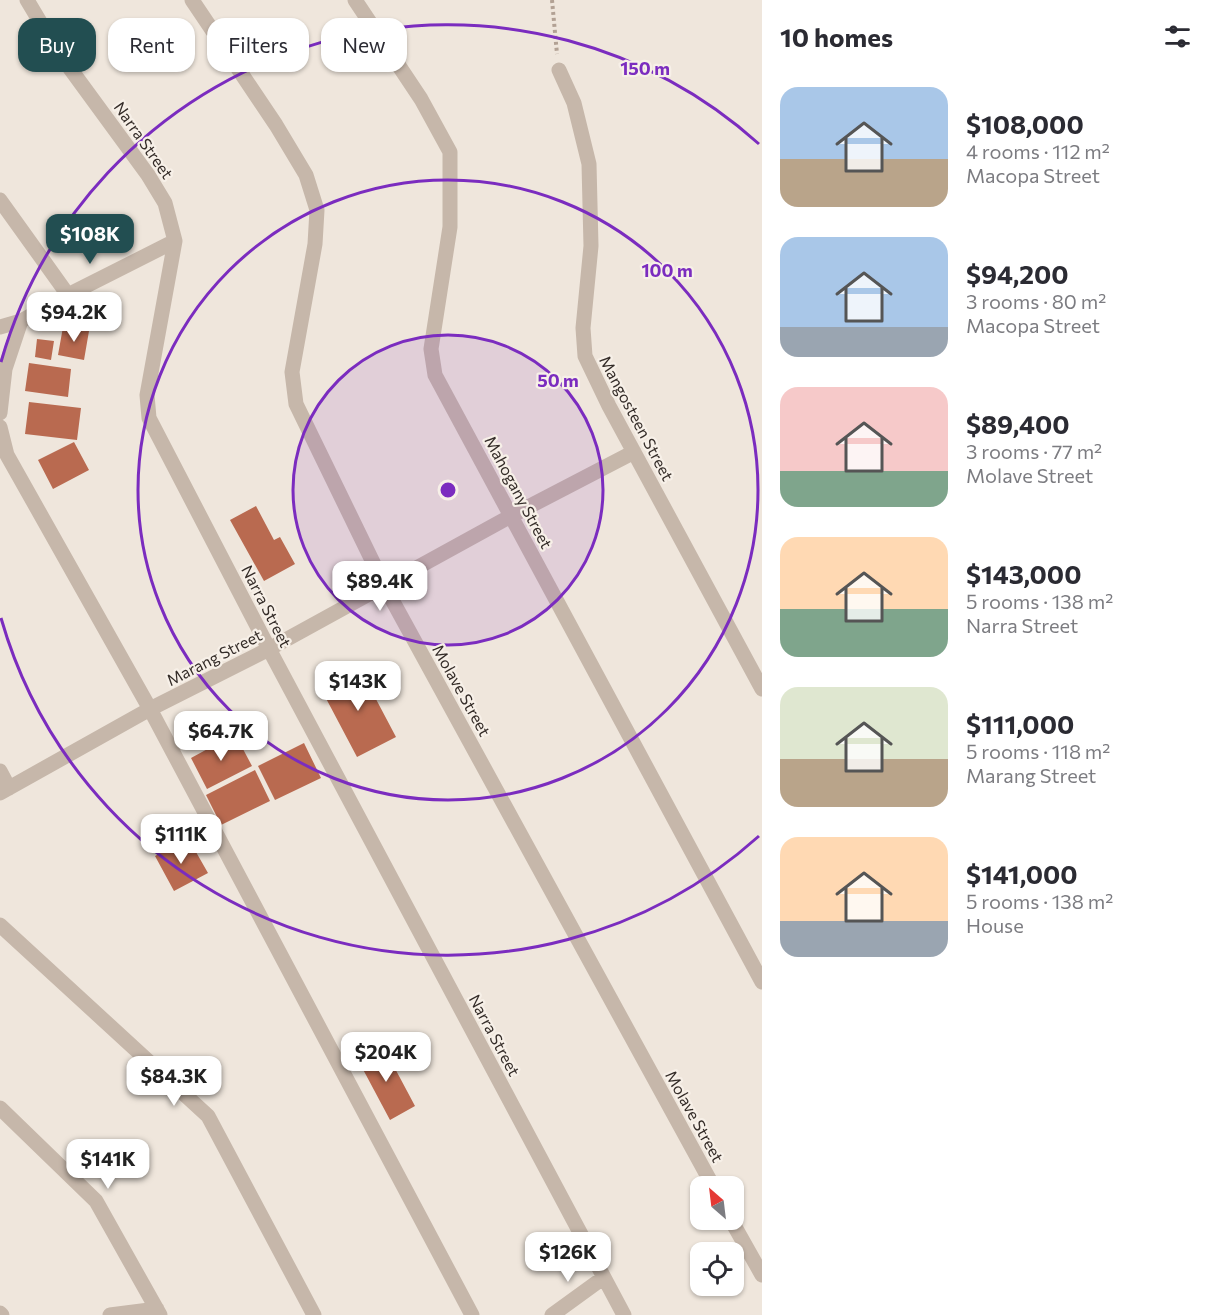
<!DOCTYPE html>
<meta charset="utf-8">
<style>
body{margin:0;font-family:Commissioner,sans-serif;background:#f2f2f3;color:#2b2b33;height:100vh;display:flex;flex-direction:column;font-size:22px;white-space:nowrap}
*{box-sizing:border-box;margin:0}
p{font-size:20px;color:#7c7c81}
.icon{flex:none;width:33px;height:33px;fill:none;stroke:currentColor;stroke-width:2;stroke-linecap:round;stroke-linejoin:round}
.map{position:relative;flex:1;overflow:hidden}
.details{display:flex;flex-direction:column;background:#fff;width:450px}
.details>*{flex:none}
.guide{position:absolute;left:18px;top:18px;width:570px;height:54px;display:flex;gap:12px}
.needle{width:39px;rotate:332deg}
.tools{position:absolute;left:690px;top:1176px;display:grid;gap:12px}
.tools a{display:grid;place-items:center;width:54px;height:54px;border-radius:12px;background:#fff;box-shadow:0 2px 4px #0004;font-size:30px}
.price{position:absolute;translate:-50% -51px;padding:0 14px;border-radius:12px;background:#fff;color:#222;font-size:20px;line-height:39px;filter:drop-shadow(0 2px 3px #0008)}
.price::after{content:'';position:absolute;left:50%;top:36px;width:18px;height:14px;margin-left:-9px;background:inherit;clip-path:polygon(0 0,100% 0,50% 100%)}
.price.current{background:#224e51;color:#fff}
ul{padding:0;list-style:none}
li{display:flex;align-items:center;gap:18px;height:150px;padding:0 18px}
li span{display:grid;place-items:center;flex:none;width:168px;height:120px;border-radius:18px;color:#555}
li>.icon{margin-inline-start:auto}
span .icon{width:72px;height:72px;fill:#fffc;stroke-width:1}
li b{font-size:26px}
h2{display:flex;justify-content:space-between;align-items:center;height:72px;padding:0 18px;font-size:26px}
.chip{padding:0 21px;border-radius:18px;background:#fff;box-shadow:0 2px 4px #0004;font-size:21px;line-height:54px}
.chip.current{background:#224e51;color:#fff}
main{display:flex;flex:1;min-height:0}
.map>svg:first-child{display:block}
.building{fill:#b96a50}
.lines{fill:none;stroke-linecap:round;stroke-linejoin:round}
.path{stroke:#b2a194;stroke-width:4;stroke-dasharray:3 3;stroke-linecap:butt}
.minor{stroke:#c6b7aa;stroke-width:15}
.ring{fill:none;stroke:#7b2cbf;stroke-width:3}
.labels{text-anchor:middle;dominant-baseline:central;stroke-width:4.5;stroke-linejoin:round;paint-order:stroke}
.street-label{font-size:16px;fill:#342c28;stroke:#f7f0e8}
.centre{fill:#7b2cbf;stroke:#f7f0e8;stroke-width:3}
.ring-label{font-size:18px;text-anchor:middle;font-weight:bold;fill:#7b2cbf;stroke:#f7f0e8;stroke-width:4.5;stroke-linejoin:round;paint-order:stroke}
</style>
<main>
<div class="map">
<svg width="762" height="1315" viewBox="0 0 762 1315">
<rect width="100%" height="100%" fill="#efe6dc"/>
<path class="building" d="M63 327 89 331 84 360 58 355Z
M37 339 54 341 51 360 35 357Z
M29 363 71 369 68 397 25 391Z
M29 402 81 408 77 440 25 434Z
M74 442 89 470 53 489 38 460Z
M256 506 274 540 280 537 295 564 264 581 230 520Z
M359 667 396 737 357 757 320 687Z
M235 734 252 766 207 789 191 758Z
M304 743 321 778 275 800 258 766Z
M255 770 270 801 221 825 206 795Z
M188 838 208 873 174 891 155 856Z
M383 1046 415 1106 390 1120 358 1060Z"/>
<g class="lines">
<path class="path" d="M552 0 557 54"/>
<path class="minor" d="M27 0 58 52 148 175 165 203 175 241 147 395 149 418 269 649 624 1315
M192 0 276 125 306 175 317 210 315 244 292 372 296 404 385 587 713 1186
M355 0 421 99 450 152V227L431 349 435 375 762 982
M559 70 574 103 589 164 591 246 583 328 585 356 609 406 762 689
M0 200 68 295
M0 327 21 321 68 295 175 241
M0 413 5 369 21 321
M0 427 7 455 150 709 472 1315
M0 771 9 788
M0 793 150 709 269 649 511 516 634 452
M0 925 208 1116 314 1315
M0 1108 96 1201 160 1315
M731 1220 762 1275
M0 1313 2 1315
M110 1315 157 1309
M552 1315 603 1278"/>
</g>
<circle cx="448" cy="490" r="155" fill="#7b2cbf" fill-opacity=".12"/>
<g class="ring">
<circle cx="448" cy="490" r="155"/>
<circle cx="448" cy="490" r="310"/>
<path d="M759 836A465 465 0 0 1 1 618M1 362A465 465 0 0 1 759 144"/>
</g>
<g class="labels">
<g class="street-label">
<text transform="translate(144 140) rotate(55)">Narra Street</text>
<text transform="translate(637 418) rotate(62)">Mangosteen Street</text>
<text transform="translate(519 492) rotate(62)">Mahogany Street</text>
<text transform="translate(267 606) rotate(63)">Narra Street</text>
<text transform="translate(214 657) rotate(-27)">Marang Street</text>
<text transform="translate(462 690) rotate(61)">Molave Street</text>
<text transform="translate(495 1035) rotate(62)">Narra Street</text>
<text transform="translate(695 1116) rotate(61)">Molave Street</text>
</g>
</g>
<circle cx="448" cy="490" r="9" class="centre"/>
<g class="ring-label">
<text x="645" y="75">150 m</text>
<text x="667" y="277">100 m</text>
<text x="558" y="387">50 m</text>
</g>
</svg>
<div class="tools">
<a><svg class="needle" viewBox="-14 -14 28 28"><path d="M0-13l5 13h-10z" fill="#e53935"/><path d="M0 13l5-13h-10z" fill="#7c7c81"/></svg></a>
<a><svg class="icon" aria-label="locate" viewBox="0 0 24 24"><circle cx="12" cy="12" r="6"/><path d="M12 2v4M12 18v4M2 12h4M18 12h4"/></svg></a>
</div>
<b class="price current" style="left:90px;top:265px">$108K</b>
<b class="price" style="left:74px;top:343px">$94.2K</b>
<b class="price" style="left:380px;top:612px">$89.4K</b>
<b class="price" style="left:358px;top:712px">$143K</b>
<b class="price" style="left:221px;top:762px">$64.7K</b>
<b class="price" style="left:181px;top:865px">$111K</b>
<b class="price" style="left:386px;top:1083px">$204K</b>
<b class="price" style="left:174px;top:1107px">$84.3K</b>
<b class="price" style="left:108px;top:1190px">$141K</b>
<b class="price" style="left:568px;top:1283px">$126K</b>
<div class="guide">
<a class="chip current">Buy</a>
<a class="chip">Rent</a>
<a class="chip">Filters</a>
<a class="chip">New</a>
</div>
</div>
<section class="details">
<h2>10 homes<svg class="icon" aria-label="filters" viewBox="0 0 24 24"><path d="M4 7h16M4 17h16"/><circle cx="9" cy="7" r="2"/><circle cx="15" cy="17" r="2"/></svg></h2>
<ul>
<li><span style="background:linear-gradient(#a9c7e8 60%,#b9a48a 0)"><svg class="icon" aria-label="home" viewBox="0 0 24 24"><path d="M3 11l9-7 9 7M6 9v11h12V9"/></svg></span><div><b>$108,000</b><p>4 rooms · 112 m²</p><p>Macopa Street</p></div></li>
<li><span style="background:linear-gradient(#a9c7e8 75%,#9aa5b1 0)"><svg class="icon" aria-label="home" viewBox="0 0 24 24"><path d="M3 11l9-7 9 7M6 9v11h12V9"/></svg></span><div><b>$94,200</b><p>3 rooms · 80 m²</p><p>Macopa Street</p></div></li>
<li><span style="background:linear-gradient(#f6c9c9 70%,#7fa58c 0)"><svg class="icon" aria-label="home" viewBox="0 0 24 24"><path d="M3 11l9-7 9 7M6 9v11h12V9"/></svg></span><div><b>$89,400</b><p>3 rooms · 77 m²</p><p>Molave Street</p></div></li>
<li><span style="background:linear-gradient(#ffd9b3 60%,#7fa58c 0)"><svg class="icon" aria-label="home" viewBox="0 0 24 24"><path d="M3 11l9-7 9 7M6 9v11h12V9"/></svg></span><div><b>$143,000</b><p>5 rooms · 138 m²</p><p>Narra Street</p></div></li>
<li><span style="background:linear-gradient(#dfe7d0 60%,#b9a48a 0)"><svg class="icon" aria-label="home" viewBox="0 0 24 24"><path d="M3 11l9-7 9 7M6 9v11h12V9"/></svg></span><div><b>$111,000</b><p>5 rooms · 118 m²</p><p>Marang Street</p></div></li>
<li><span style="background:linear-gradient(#ffd9b3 70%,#9aa5b1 0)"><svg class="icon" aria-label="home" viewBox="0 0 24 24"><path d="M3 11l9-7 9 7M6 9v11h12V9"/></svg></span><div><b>$141,000</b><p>5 rooms · 138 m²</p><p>House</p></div></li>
</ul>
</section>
</main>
